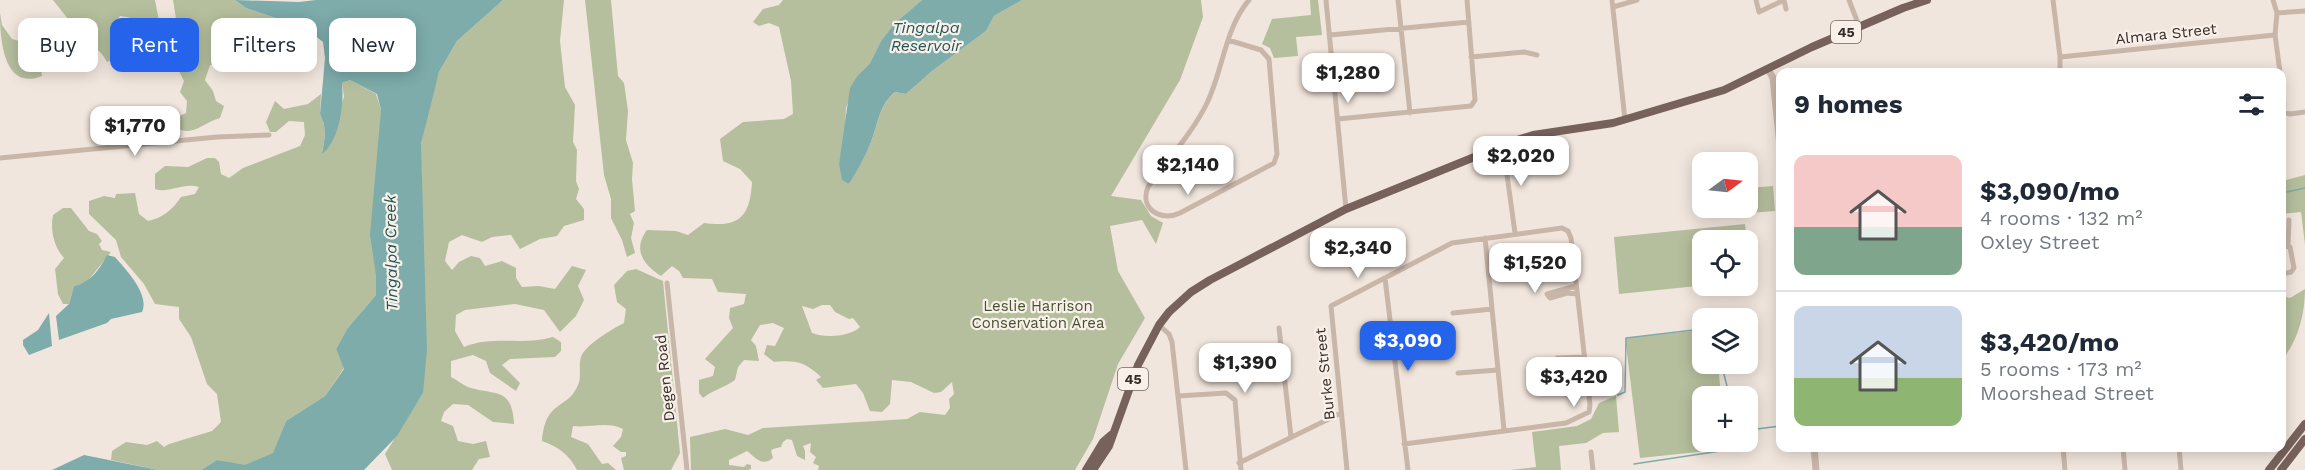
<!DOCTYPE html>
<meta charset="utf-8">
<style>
body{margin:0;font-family:"Work Sans",sans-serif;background:#f6f6f7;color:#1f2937;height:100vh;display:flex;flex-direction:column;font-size:22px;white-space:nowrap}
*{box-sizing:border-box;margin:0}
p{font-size:20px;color:#747a83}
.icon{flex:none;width:33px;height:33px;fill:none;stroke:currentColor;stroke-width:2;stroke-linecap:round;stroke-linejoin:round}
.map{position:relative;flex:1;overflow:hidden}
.side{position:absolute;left:1776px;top:68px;width:510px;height:384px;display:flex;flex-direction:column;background:#fff;border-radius:12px;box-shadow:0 3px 15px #0003}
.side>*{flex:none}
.hud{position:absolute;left:18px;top:18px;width:570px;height:54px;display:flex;gap:12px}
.needle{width:39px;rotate:75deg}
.buttons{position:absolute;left:1692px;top:152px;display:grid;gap:12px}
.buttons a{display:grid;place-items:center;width:66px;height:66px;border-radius:12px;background:#fff;box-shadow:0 3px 15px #0003;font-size:30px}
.price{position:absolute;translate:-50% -51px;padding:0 14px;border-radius:12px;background:#fff;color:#222;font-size:20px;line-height:39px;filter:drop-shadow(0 2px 3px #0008)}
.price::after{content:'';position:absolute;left:50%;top:36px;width:18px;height:14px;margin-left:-9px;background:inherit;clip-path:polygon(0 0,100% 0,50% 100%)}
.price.on{background:#2563eb;color:#fff}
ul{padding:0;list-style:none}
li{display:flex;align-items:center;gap:18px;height:150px;padding:0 18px}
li+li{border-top:2px solid #e0e1e3}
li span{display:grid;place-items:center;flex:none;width:168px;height:120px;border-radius:12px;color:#555}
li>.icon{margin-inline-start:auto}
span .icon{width:72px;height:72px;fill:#fffc;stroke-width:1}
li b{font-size:26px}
h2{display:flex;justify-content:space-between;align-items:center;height:72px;padding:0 18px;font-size:26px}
.pill{padding:0 21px;border-radius:12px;background:#fff;box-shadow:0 3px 15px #0003;font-size:21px;line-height:54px}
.pill.on{background:#2563eb;color:#fff}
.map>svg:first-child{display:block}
.green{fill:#b5bf9d;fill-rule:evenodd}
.water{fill:#7dacab}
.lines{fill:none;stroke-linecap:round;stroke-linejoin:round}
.stream{stroke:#7dacab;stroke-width:1.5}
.minor{stroke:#c8b6a9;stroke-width:5}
.tertiary{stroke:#c8b6a9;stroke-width:7}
.primary{stroke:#77625b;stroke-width:8}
.labels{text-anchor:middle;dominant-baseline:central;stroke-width:4.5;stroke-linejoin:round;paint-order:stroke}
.shield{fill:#f8f0e9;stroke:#706763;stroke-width:1.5}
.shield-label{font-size:14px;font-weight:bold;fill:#362c29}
.street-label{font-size:15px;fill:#362c29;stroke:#f8f0e9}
.park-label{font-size:15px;fill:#47522e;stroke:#f8f0e9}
.water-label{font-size:16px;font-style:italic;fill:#205455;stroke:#f8f0e9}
</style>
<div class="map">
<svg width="2305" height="470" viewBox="0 0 2305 470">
<rect width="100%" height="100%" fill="#f1e6dd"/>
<path class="green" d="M53 0H155L159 21 157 22 153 35 148 34C143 20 134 18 120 16L114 24 139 38 137 42 116 38 119 56 107 62C102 53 95 44 84 46L83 57 74 44 76 29Z
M173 0H235L246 8 305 28 301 34 285 39 281 44 264 48 251 45 239 49 241 65 234 68 226 62 210 65 205 80 213 91 216 101 224 106 220 118C199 124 192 140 170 124L175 118 186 113 187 101 180 92 184 81 174 61 183 57 192 66 197 49 191 33 177 25Z
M503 0H564L560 41 565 87 575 105 573 142 577 150 576 181 579 189 576 199 584 209V220L564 226 557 236 540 239 520 249 511 235 492 237 482 242 462 235 449 242 445 261 452 270 459 262 471 256 480 258 485 266 502 261 516 268V278L522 287 539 286 555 289 572 266 586 270 578 286 584 300 576 316 560 332 544 310 515 304 465 310 456 315 455 331 464 347C493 335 524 346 553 337L561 342V351L555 357 510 359 502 365 520 383 516 391 490 373 486 361 473 355 451 361V377C457 380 463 385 468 387 495 396 512 386 514 424L493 422 468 405 453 404 444 412 441 421 453 426 458 441 473 444 486 441 490 457 479 459 472 470H392L385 454 423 393 421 144 431 99 439 72 457 41Z
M585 0H611L618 76 624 83 628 111 626 140 633 163 632 179 635 211 630 214 634 223 631 238 635 253 627 257 622 240 611 218V199L604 175Z
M783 0H922L894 24 881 41 870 63 858 75 846 108 845 136 839 164 849 184C858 170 865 157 871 142 878 124 879 106 895 92L906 94 932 71 986 31 994 16 1022 0H1201L1203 17 1180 80 1111 196 1141 200 1151 216 1163 223 1156 244 1142 220 1110 226 1118 271 1145 318 1118 364 1093 439 1075 470H818L819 466 813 463 816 457 810 452 811 443 803 446 805 451V460L797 456 792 440 787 439 783 442 781 447 773 449 771 451 773 458C762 467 756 458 747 451L729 460V465L744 467 747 464 751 465V469L748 470H691L690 437 725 429 748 435 763 428 907 419 920 412 945 415 950 408 949 399 954 394 952 382 941 392 934 393 911 382 892 380 890 404 882 412 870 411 863 393 856 384 823 388 816 380 821 377C805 362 796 360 774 362L764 354 767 345 775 346 784 328 773 323 760 325 751 340 756 346 759 361 744 360 738 367 735 380C725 387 713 390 703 398L699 393V380L713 376 715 367 705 359 733 328 729 318 730 308 744 304 746 294 718 292 712 279 683 278 679 271 672 266 661 276C644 265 632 250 647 230L676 231 688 235 704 223C740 228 750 216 752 182L740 169 723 161 720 139 743 122 784 119 793 114 791 81 779 27 769 23 759 26 753 22 763 9 779 5ZM822 305H830L835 312 849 319 853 318 860 327C850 337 824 338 812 333L802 306 813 309Z
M1310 0H1318L1322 35 1296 37 1298 56 1274 58 1270 48 1262 44 1272 19 1311 15Z
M0 13 2 25 12 39 39 47 42 76C3 92 0 37 0 13Z
M350 80 376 94 381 110 376 295 347 329 336 349 344 368 325 396 286 421 273 454 245 466 217 460 201 470H158L111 460 112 451 126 442 147 445 157 441 164 447 169 444 212 431 221 422 217 394 207 384 191 337 179 319V307L155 304 144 284 121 257 116 240 89 214V201L104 196 115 198 116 194 135 193 139 214 148 221C163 218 173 209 181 197L195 194 199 187C182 182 169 194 155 189V174L165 166 188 167 207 158H215L219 162 221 174 229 178 243 168 300 146 305 135 304 122 289 121 276 132H270L266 122 275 101 284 109 308 104 321 94 320 114 324 124 325 136 322 153 344 97 342 83Z
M2305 175V245L2301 212 2282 214V181Z
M1773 186 1775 211 1750 213 1748 188Z
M63 208H71L89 231 97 234 102 241 99 244 102 250 111 252 86 283 74 286 69 304H63L58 294 55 269 64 258C54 247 50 230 53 215Z
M1745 224 1747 240H1702V285H1707L1619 294 1614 237Z
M636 269 663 281 680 453 671 470H624L621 458 626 456V452H621L613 446 621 437 623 429C607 421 590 428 573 426L571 437 588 444 602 464 608 463 616 470H577C569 454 558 447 542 441 546 398 567 411 578 385 582 376 578 366 581 357 585 345 612 329 624 323L626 309 617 302 614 285 627 271Z
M2305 289C2305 314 2298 341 2282 360V344L2285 339 2282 296 2290 298Z
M1702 330V363H1718L1721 396H1702V441H1726L1727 449 1640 458 1625 338Z
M1616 396 1619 432 1603 433 1586 443 1559 446 1561 470H1510L1536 467 1532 432 1577 426 1591 419 1599 403Z"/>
<path class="water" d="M235 0 299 2 316 0H503L457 41 439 72 421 144 427 350 423 393 397 436 364 470H201L217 460 245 465 273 453 286 421 325 396 344 369 336 349 347 329 376 295V275L370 235 381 110 377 94 350 80 342 83C344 104 340 140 322 154L325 136 324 124 320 114 325 58 323 42 305 28 246 8Z
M922 0H1022L994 16 986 31 932 71 906 94 895 92C879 105 878 124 871 142 865 157 858 170 849 184L842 180 839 164 850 88 858 75 870 63 881 41 894 24Z
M107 255 115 257C126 270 150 294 142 312L111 319 107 323 59 340 56 316 69 304 74 286C90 283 100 269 107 255Z
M49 313 52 346 29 355 23 345V340L38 330Z
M84 455 158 470H52Z"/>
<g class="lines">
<path class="stream" d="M2282 193 2305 188
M1721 363 1727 386V396
M1618 395 1625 392 1626 338 1702 329
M1757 429 1780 426
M1748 430 1751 429
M1738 443 1739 441
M1634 464 1727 450 1731 441"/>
<path class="minor" d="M1326 0 1346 209
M1398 0 1410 113
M1612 0 1625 120
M1756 0 1759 12 1784 0
M1784 0 1786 9
M1849 0 1859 26
M2053 0 2060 57V72
M2273 0 2277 13 2275 35 2280 72
M1613 7 1637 0
M2277 13 2305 11
M1330 35 1469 22
M1228 40 1261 50 1269 59 1277 154 1274 163 1180 213C1161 222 1139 209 1148 187 1167 160 1192 134 1207 103 1223 70 1225 28 1249 0
M1471 57 1524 52 1537 55
M2060 57 2275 35
M2282 82 2284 107 2282 112
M2282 112 2290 114 2305 112
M1338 119 1471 106 1475 100 1467 0
M1497 148 1507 175 1515 233
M0 158 217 137 269 135
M1485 238 1504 430
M2282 246 2290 247 2294 268 2291 272 2282 274
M2288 246 2289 220
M1385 278 1408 470
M667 283 687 470
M2282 283V287
M1576 286 1547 294 1550 298 1567 293 1577 294
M1453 313 1492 309
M1159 325 1169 334 1172 342 1186 470
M1279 328 1291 437
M1584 357 1557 358 1554 361 1558 364H1585
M1458 373 1498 370
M1178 396 1226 393 1235 400 1241 470
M2063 447 2065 470
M2123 447 2125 470
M2179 447 2181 470
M1591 452 1593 470
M1239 463 1341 413
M1347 470 1331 306 1452 243 1562 228 1568 231 1571 238 1590 405 1589 412 1566 423 1404 444"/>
<path class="tertiary" d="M1768 69 1773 78 1780 146
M1814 447 1816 470"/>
<path class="primary" d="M1086 470 1103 442 1111 435
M1093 470 1109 446 1138 365 1159 325 1169 312 1191 292 1210 280 1346 209 1514 141 1533 135 1613 123 1724 90 1812 47 1903 8 1927 0
M2269 470 2305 424
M2281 470 2305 439"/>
</g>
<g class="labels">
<g class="shield">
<rect x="1831" y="21" width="30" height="22" rx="4.5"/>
<rect x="1118" y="368" width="30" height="22" rx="4.5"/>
</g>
<g class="shield-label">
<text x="1846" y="32">45</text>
<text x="1133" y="379">45</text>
</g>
<g class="street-label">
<text transform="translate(2166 34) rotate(-6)">Almara Street</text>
<text transform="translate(1325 374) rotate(-96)">Burke Street</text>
<text transform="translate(665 378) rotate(-96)">Degen Road</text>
</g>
<g class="park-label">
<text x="1038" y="306">Leslie Harrison<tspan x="1038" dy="17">Conservation Area</tspan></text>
</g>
<g class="water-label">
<text x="926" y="27">Tingalpa<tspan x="926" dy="18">Reservoir</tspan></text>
<text transform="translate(391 253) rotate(-91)">Tingalpa Creek</text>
</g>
</g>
</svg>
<div class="buttons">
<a><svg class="needle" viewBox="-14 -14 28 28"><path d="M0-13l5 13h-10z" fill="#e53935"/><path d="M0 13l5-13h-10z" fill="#747a83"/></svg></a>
<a><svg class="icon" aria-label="locate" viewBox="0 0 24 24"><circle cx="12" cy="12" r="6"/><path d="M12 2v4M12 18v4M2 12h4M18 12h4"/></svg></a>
<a><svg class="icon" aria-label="layers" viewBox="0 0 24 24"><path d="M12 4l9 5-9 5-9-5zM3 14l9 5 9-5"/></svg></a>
<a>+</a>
</div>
<b class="price" style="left:1348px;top:104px">$1,280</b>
<b class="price" style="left:135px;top:157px">$1,770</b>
<b class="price" style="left:1521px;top:187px">$2,020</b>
<b class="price" style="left:1188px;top:196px">$2,140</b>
<b class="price" style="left:1358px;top:279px">$2,340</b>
<b class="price" style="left:1535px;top:294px">$1,520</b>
<b class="price on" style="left:1408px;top:372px">$3,090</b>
<b class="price" style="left:1245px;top:394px">$1,390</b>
<b class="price" style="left:1574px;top:408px">$3,420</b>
<div class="hud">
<a class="pill">Buy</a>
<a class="pill on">Rent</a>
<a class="pill">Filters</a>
<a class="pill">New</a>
</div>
<section class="side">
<h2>9 homes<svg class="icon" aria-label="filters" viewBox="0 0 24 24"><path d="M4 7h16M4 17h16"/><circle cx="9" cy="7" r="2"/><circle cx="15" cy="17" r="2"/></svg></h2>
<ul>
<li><span style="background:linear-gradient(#f6c9c9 60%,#7fa58c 0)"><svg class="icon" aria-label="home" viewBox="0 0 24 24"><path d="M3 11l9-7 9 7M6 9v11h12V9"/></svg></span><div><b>$3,090/mo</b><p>4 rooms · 132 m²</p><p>Oxley Street</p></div></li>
<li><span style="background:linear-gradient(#c9d6e8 60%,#8fb573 0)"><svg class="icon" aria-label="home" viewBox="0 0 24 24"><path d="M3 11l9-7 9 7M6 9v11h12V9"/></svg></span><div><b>$3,420/mo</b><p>5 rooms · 173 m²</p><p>Moorshead Street</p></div></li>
</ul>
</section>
</div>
